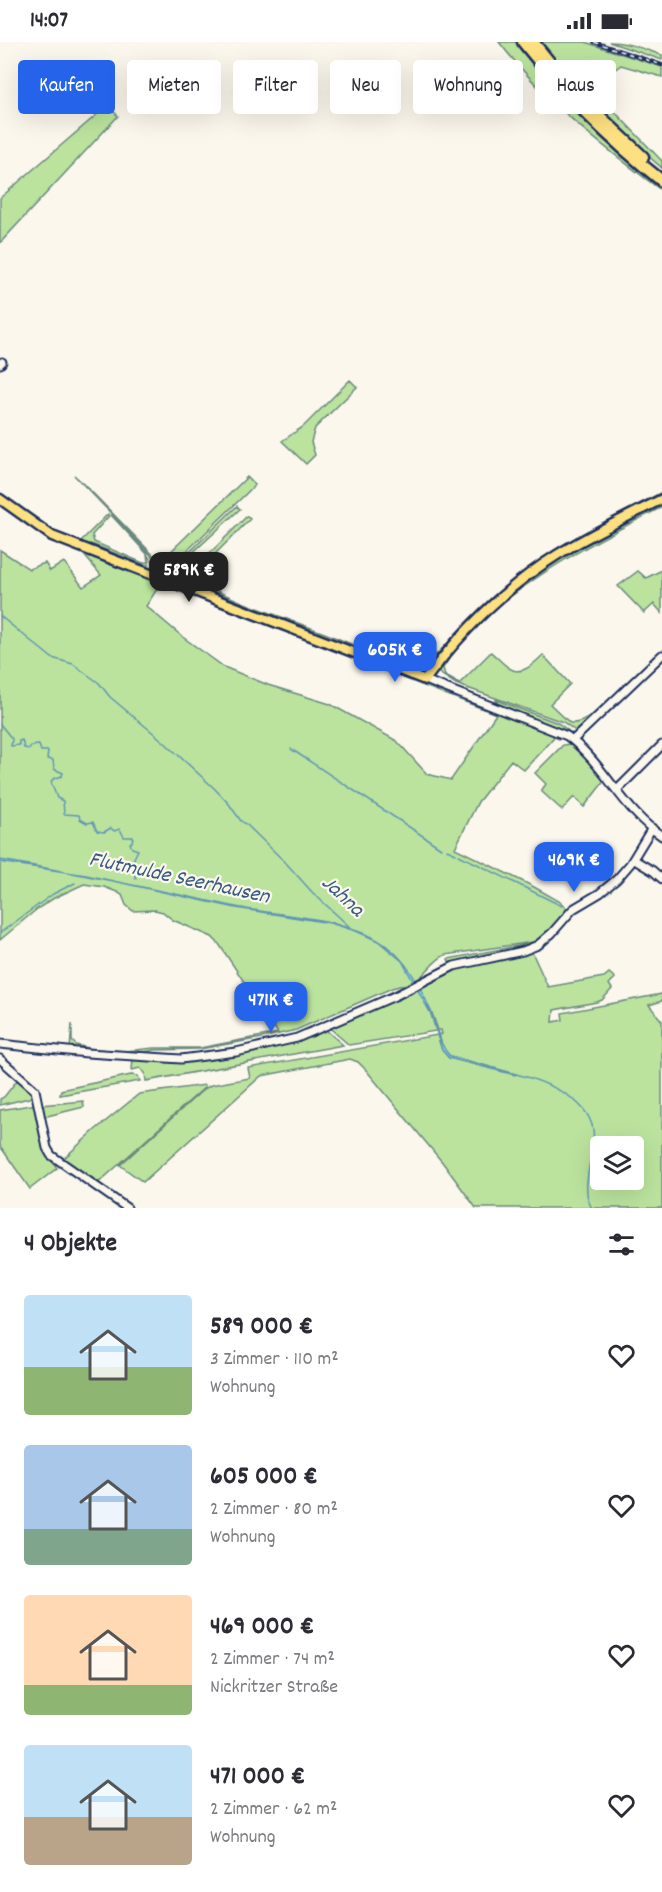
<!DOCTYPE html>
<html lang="de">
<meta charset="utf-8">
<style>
body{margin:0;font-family:Dekko,sans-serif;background:#f2f2f3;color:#2b2b33;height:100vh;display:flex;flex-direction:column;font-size:22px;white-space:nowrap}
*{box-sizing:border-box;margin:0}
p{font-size:20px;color:#7c7c81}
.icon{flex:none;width:33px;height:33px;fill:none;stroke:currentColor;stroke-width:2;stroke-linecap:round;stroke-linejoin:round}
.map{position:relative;height:1166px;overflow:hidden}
.drawer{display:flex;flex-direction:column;background:#fff;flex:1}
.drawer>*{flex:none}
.hud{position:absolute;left:18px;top:18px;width:627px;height:54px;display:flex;gap:12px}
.buttons{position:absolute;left:590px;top:1094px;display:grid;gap:12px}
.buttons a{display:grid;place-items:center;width:54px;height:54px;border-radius:6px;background:#fff;box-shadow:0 6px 24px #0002;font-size:30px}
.price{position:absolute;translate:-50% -51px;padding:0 14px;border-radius:12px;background:#2563eb;color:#fff;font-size:20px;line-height:39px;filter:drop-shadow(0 2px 3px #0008)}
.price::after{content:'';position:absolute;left:50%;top:36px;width:18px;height:14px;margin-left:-9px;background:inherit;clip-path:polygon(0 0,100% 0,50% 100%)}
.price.on{background:#222;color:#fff}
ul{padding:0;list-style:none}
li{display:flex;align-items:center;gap:18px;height:150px;padding:0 24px}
li span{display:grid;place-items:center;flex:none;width:168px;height:120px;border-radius:6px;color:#555}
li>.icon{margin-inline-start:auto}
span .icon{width:72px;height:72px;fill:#fffc;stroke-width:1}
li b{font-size:26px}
h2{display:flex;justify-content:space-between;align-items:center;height:72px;padding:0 24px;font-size:26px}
.tag{padding:0 21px;border-radius:6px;background:#fff;box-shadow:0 6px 24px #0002;font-size:21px;line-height:54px}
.tag.on{background:#2563eb;color:#fff}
.status{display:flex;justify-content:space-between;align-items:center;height:42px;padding:0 30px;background:#fff;direction:ltr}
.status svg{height:16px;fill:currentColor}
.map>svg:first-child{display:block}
.green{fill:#bbe39e;stroke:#6b897e;stroke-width:1.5;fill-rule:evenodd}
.water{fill:#8cdaec;stroke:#5f96b3;stroke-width:1.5}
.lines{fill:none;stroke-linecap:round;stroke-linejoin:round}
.stream{stroke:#5f96b3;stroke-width:1.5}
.minor-casing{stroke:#1b2f5e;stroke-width:11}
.major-casing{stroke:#1b2f5e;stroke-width:13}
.highway-casing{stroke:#1b2f5e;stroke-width:15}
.minor{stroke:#fbf7ec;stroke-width:7}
.major{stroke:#fde080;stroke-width:8}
.highway{stroke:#fde080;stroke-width:10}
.rail-casing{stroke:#1b2f5e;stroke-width:4}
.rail{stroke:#fbf7ec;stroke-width:1.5;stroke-dasharray:4.5;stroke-linecap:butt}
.labels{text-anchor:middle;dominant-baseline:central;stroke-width:4.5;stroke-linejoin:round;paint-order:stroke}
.water-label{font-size:22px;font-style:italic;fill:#375a82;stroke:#fbf7ec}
</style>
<div class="status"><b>14:07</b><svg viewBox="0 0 49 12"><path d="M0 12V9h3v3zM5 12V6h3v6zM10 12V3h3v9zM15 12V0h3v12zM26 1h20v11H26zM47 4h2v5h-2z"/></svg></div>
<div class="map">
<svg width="662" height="1166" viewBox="0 0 662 1166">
<rect width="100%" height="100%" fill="#fbf7ec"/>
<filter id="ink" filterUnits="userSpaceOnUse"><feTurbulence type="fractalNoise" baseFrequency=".0167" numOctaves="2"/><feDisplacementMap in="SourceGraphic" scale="12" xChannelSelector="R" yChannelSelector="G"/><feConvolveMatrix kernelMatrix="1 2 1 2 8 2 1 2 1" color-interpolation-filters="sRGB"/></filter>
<g filter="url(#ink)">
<path class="green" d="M499 0H519L662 143V149C601 103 546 61 499 0Z
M537 0H585L662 25V35L621 23 591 45 662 119V126L599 71Z
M609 0C627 0 644 7 662 13V18Z
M108 63 118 74 0 201V156Z
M350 338 357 345 315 386 311 400 315 413 306 422 282 399 304 384Z
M74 433 85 443 160 520 247 435 255 443 166 529 151 526 153 521 151 513Z
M662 450V453L556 511 426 626 410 624 375 613 218 551 194 539 169 530 237 464 240 467 173 529 183 533 190 531 247 474 250 477 191 536C233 559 281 574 327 592 355 603 392 622 422 623L440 609 490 558 538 519 582 492Z
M662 459V465C586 505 490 551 443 626L445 633 459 642 491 610C514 632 518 637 543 613L570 642 550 662 570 681C583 682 593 673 602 664L604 667 581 686 574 688 563 680 456 642 439 631 450 612 483 576 517 546 559 515Z
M108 472 109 474 92 493 94 500 143 521 148 520 147 512 111 473 147 511 150 518 148 523H144L94 503 80 500Z
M0 508 29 527 45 521 50 529 64 520 83 545 101 533 83 512 84 509C239 572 398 631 555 693L559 697 554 695 524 728 511 718 478 760 455 806 534 845 559 859 568 868 550 890 533 900 445 913C432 919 427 932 415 939L407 927 431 972 436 989 349 1003 331 987 332 984 415 949 411 941 392 946 296 988 262 996 200 1007 154 1008 141 1011 70 1007 72 982V999L76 1003 93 1007 126 1009 154 1006H200L278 991 219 902 212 895 173 878 163 870 155 868 133 869 126 863 122 853 117 850 104 845 84 842 54 856 37 867 0 898ZM161 541 496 672 451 738 427 732 397 699 330 662 268 643 224 625 184 596 146 564Z
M662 528V571L654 562 644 571 618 544 638 529 646 536Z
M496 658 558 681 570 690 496 664Z
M570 702 578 708 605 738 584 765 574 755 562 768 541 749 546 742 535 731 563 703Z
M528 902 530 904 450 922 448 917Z
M531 908 548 945 604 935 609 931 615 936 609 942 612 947 602 958 597 960 554 968 553 980 563 978 562 971 662 952V959L649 963 662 979V1166H476L443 1121 366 1028 358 1020 350 1017 261 1034 143 1140 120 1123 204 1047 211 1043 250 1036 248 1026 437 993 442 1008 449 1016 515 1032 450 1014 443 1007 439 993 442 992 441 988H438L432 971 419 947 424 942 454 926ZM600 1104H633V1137H600Z
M323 988H326L343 1003 146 1039 145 1031 140 1026 132 1028 133 1017H210L281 1003Z
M131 1033 138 1034 140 1039 60 1053 61 1048Z
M19 1036 26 1043 33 1055 0 1063V1057L4 1055Z
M205 1043V1045L96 1143 61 1119 95 1088 139 1052Z
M83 1059 84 1065 43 1075 41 1063Z
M37 1062 47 1112 57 1126 30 1147 0 1104V1068Z"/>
<path class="water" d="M0 818C79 831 158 848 236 865 288 876 354 873 395 911 411 926 425 953 432 973 438 987 439 1003 450 1014L516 1032 515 1033 449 1016 442 1008 431 972 402 919 378 899 356 889 330 881 236 866 86 833 0 820Z"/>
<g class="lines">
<path class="stream" d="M0 574 52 616 73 622 99 641 110 655 163 699 215 747 229 762 241 779 247 783 286 821 312 850 353 888
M0 682 12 697 11 704 19 703V699L22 698 24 706 30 707V704L39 703 41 709H48L47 717 53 718 54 727 63 731 62 734 53 737 51 740 57 756 63 759 64 772 79 773 80 777 87 781 93 780 97 789 104 790 111 786 114 789 120 787 124 795H133L132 800 130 801 132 806 138 808 134 816V820L128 823 131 826 136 836
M291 707 441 806
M447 808 456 812
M459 813 562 864
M0 891 53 852 75 841
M516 1032C543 1039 587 1055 593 1087 595 1099 591 1113 589 1125 587 1138 584 1154 592 1166"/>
<g class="minor-casing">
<path id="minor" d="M0 322 2 320
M425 638 567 694C604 721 623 769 662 794
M573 698 662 613
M617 748 662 703
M633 817 653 829 662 837
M0 1002 87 1011 181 1017 236 1010 297 996 397 953 454 924 523 909 538 903 552 891 573 867 600 851 617 837 630 822 652 786
M0 1017 35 1048 47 1106 51 1113 127 1166"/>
</g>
<g class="major-casing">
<path id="major" d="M0 457 52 494 425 638C461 590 506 545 557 513 591 492 627 475 662 457"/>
</g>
<g class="highway-casing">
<path id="highway" d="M523 0C565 53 609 97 662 139
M533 0 560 33
M589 64 643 115"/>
</g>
<use href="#minor" class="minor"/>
<use href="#major" class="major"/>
<use href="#highway" class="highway"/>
<g class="rail-casing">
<path id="rail" d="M594 0 662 23"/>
</g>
<use href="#rail" class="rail"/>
</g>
</g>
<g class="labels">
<g class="water-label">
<text transform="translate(179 837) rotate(12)">Flutmulde Seerhausen</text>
<text transform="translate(342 855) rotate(43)">Jahna</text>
</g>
</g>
</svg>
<div class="buttons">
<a><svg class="icon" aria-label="layers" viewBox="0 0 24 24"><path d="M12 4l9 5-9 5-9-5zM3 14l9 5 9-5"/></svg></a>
</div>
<b class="price on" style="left:189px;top:561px">589K €</b>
<b class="price" style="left:395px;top:641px">605K €</b>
<b class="price" style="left:574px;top:851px">469K €</b>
<b class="price" style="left:271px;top:991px">471K €</b>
<div class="hud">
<a class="tag on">Kaufen</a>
<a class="tag">Mieten</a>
<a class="tag">Filter</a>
<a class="tag">Neu</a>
<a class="tag">Wohnung</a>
<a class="tag">Haus</a>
</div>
</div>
<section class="drawer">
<h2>4 Objekte<svg class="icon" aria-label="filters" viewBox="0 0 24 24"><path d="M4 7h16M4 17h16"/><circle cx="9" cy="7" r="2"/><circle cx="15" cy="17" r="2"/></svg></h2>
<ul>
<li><span style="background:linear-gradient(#bfe0f5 60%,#8fb573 0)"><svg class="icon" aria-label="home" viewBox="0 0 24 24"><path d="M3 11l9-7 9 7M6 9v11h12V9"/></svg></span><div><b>589 000 €</b><p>3 Zimmer · 110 m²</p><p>Wohnung</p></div><svg class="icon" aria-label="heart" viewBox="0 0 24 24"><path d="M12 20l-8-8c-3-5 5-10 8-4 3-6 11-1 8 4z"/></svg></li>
<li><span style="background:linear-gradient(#a9c7e8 70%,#7fa58c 0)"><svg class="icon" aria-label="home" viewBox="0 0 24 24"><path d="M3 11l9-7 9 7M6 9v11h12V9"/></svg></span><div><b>605 000 €</b><p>2 Zimmer · 80 m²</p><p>Wohnung</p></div><svg class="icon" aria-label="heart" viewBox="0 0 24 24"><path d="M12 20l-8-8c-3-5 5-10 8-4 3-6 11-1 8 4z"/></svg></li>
<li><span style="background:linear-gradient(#ffd9b3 75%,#8fb573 0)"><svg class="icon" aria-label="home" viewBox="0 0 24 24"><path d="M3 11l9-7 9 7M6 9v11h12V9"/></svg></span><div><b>469 000 €</b><p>2 Zimmer · 74 m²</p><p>Nickritzer Straße</p></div><svg class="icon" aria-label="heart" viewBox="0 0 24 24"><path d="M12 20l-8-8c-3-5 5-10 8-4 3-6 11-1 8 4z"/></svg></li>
<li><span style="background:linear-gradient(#bfe0f5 60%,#b9a48a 0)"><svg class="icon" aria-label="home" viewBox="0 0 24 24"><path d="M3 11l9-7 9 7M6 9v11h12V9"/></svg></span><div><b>471 000 €</b><p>2 Zimmer · 62 m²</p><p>Wohnung</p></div><svg class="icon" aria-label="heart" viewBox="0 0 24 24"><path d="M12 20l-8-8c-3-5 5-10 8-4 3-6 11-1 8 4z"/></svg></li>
</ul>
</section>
